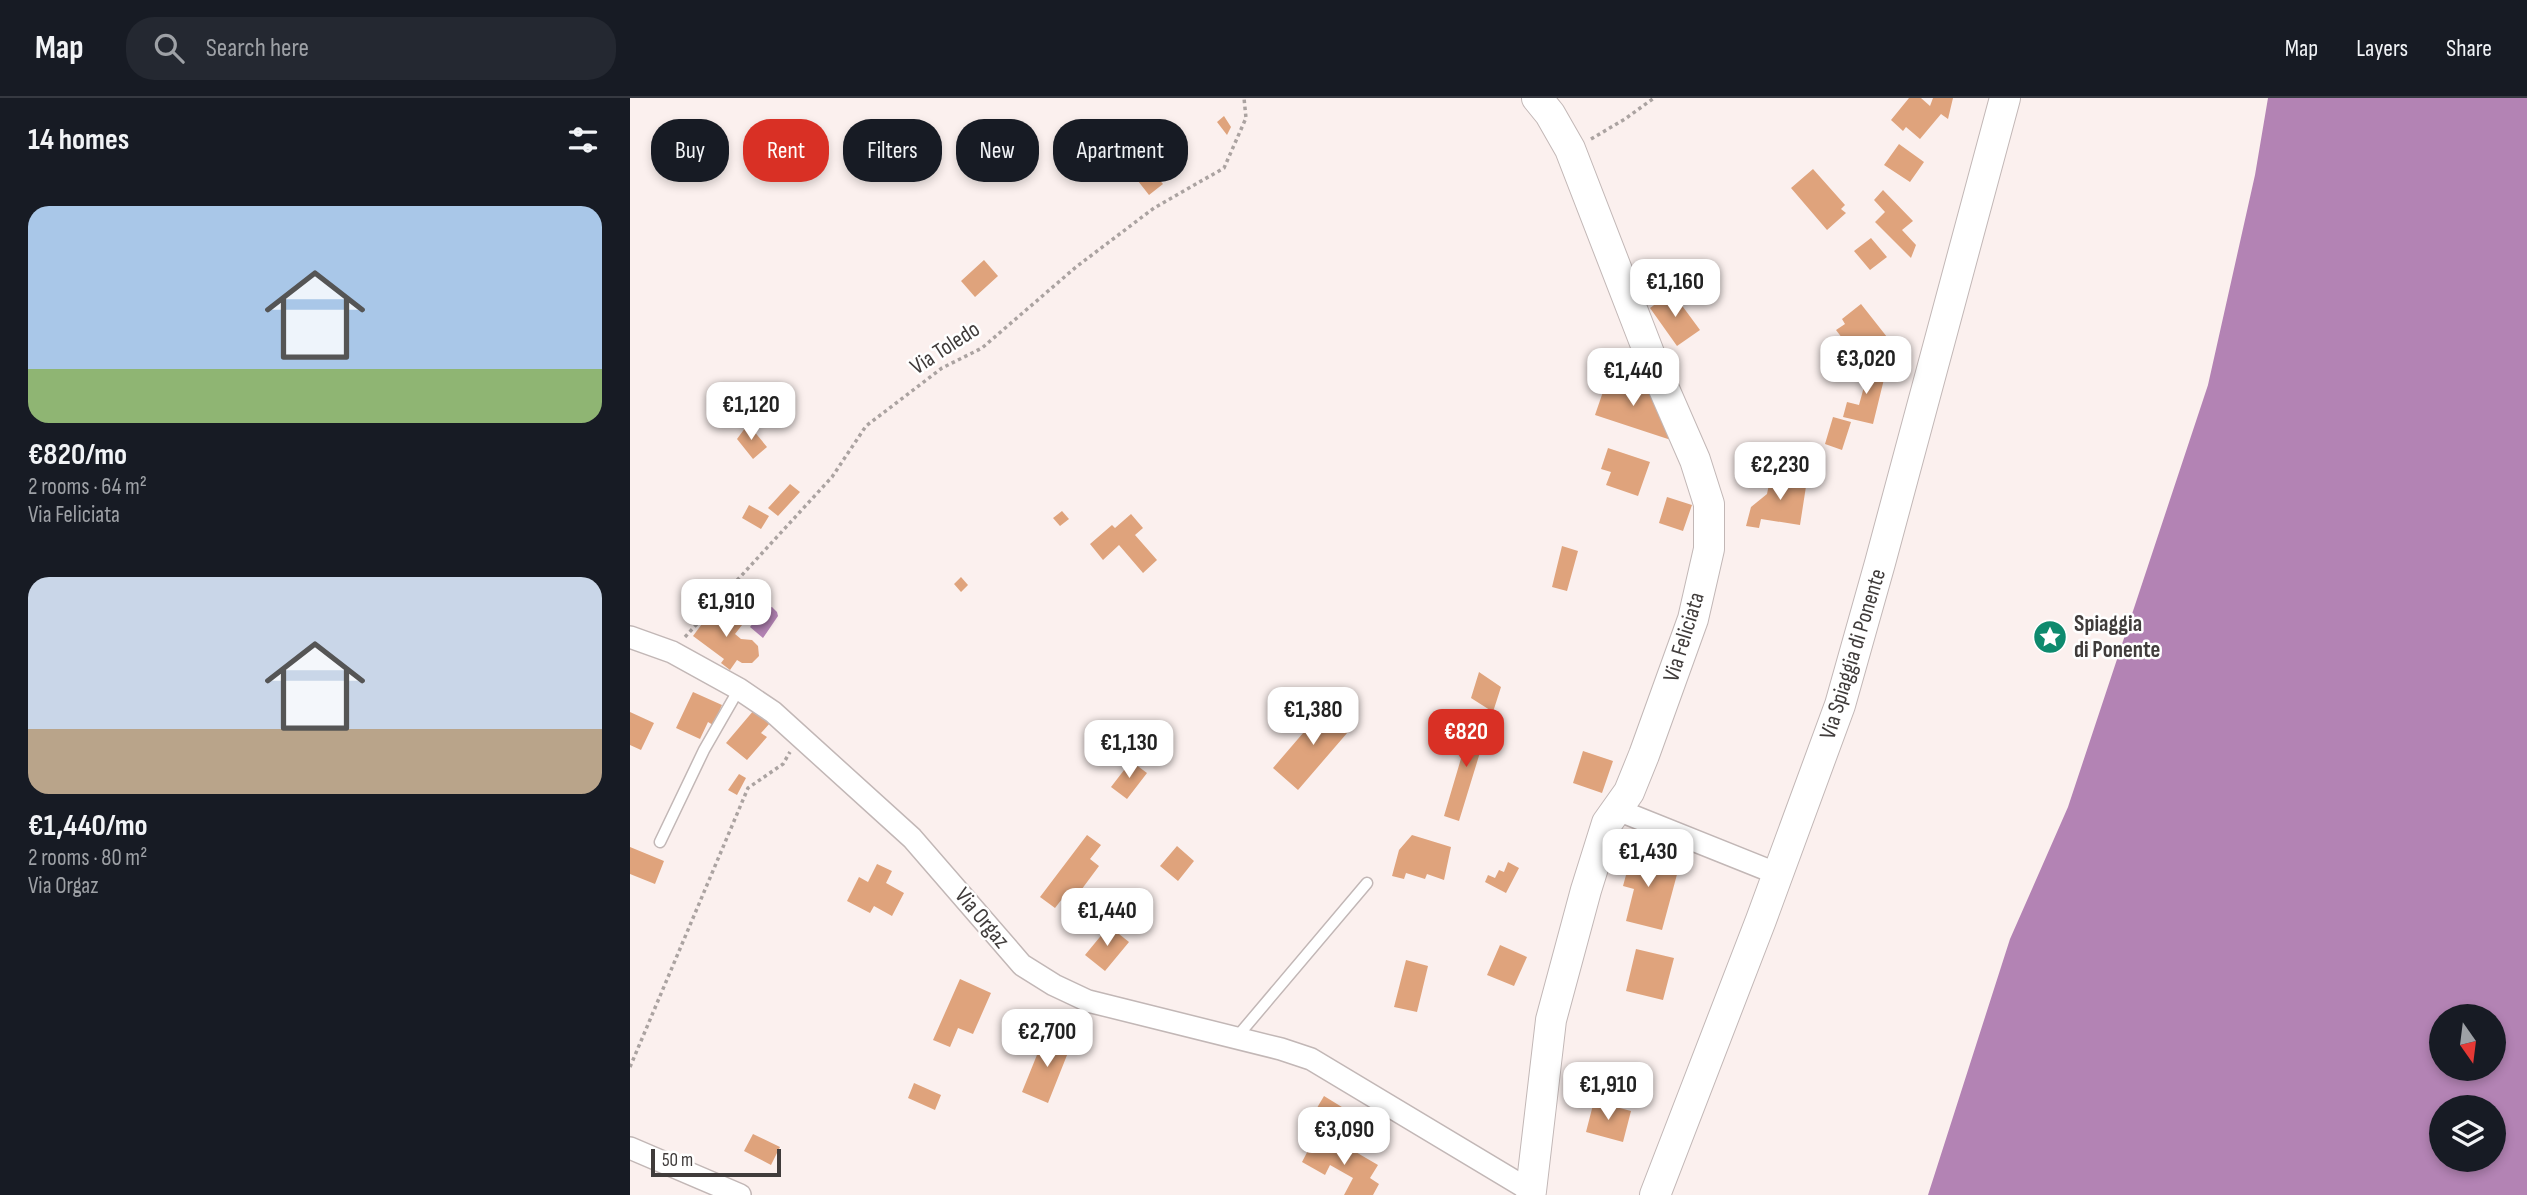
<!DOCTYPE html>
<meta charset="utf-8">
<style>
body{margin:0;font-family:"Sofia Sans Condensed",sans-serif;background:#242831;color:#f1f3f6;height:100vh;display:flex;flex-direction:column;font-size:26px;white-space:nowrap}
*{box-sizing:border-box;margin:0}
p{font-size:23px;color:#9ea1a6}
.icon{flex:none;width:38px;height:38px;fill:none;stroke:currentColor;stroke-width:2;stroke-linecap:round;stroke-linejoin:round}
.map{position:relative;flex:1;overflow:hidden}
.details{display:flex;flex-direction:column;background:#171b24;width:630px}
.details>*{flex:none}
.hud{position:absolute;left:21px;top:21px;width:665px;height:63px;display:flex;gap:14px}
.needle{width:46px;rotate:166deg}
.buttons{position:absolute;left:1799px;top:906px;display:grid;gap:14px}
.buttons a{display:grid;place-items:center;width:77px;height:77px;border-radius:50%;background:#171b24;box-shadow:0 4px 10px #0003;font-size:35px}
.scale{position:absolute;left:21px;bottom:18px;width:130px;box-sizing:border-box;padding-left:7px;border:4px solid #403c3b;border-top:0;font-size:19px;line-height:24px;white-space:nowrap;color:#403c3b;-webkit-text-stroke:5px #fff;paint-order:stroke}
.price{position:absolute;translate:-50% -60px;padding:0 16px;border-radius:14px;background:#fff;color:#222;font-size:23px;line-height:46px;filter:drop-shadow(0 2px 4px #0008)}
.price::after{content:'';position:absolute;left:50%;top:42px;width:21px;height:16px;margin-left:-10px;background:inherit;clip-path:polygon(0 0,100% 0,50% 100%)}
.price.selected{background:#d93025;color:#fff}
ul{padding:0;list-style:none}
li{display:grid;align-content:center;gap:14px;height:371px;padding:0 28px}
li span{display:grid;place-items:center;height:217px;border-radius:21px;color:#555}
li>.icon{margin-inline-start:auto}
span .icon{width:126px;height:126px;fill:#fffc;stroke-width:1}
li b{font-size:30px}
h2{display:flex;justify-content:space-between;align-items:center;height:84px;padding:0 28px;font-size:30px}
.tag{padding:0 24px;border-radius:28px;background:#171b24;box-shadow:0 4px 10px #0003;font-size:24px;line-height:63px}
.tag.selected{background:#d93025;color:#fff}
header{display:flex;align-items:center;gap:42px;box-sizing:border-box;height:98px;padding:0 35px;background:#171b24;border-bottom:2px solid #363941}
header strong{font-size:33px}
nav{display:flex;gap:38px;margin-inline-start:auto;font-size:24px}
.search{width:490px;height:63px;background:#242831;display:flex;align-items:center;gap:18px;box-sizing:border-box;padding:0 24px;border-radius:28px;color:#9ea1a6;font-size:26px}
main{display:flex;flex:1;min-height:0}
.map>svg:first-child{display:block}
.water{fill:#b383b4;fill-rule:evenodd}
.building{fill:#dfa37c}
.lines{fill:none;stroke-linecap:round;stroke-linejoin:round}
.lane-casing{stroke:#c2b7b6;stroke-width:13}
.street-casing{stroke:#c2b7b6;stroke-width:24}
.secondary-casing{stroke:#c2b7b6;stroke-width:32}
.path{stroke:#aba3a1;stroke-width:3.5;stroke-dasharray:3.5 3.5;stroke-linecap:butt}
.lane{stroke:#fff;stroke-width:10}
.street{stroke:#fff;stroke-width:21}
.secondary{stroke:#fff;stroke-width:30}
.labels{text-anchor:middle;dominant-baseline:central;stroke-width:5;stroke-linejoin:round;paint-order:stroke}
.street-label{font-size:23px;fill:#403c3b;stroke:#fff}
.poi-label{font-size:23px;font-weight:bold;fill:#403c3b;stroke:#fff;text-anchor:start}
</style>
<header>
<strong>Map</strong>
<div class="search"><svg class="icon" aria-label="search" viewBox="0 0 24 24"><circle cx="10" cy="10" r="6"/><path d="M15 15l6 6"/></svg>Search here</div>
<nav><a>Map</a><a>Layers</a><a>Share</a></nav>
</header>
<main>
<section class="details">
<h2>14 homes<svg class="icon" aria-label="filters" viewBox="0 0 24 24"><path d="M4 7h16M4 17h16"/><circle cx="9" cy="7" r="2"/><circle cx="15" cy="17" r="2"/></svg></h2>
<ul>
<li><span style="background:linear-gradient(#a9c7e8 75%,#8fb573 0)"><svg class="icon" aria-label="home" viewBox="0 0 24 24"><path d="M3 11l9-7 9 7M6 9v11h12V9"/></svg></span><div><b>€820/mo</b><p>2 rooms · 64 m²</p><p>Via Feliciata</p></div></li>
<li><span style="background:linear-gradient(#c9d6e8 70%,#b9a48a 0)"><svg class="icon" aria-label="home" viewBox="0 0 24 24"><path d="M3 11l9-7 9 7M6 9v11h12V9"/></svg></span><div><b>€1,440/mo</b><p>2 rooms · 80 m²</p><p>Via Orgaz</p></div></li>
</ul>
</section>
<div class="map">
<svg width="1897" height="1097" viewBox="0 0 1897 1097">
<rect width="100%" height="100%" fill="#fbf0ee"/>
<path class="water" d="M1638 0H1897V1097H1298L1380 841 1438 709 1578 287 1625 77ZM1811 919H1864V971H1811ZM1811 1010H1864V1062H1811Z
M142 509 147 514 148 518 133 540 120 529 134 511Z"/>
<path class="building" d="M1279 0H1291L1300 8 1303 0H1323L1318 21 1311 16 1290 41 1276 29 1273 33 1261 22Z
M594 18 601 29 597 37 587 24Z
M1269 46 1294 64 1280 84 1254 67Z
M1183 71 1215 107 1211 111 1216 115 1197 132 1161 90Z
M522 73 533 86 519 97 508 83Z
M1253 92 1283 123 1272 132 1286 147 1281 160 1245 124 1255 114 1244 102Z
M1241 140 1257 159 1240 172 1224 153Z
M354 162 368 178 345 199 331 183Z
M1042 194 1070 232 1047 248 1020 210Z
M1231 206 1257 239 1233 258 1223 245 1219 249 1206 232 1215 226 1212 221Z
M1223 269 1255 277 1243 326 1213 319 1217 304 1229 307 1235 285 1220 281Z
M1014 275 1016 279 1002 289 1011 292 1020 289 1044 343 965 317 976 285 989 289 994 280 1003 283 1006 279Z
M1203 319 1221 324 1212 352 1195 346Z
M118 326 137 349 123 361 107 341Z
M978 350 1020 364 1008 398 976 387 981 374 971 371Z
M1141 376 1177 382 1170 427 1131 421 1129 430 1116 428 1121 409 1137 396Z
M160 386 170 394 148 418 138 410Z
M1037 399 1062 407 1053 433 1029 425Z
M119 407 139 418 131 431 112 420Z
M432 413 439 421 430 428 423 420Z
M501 416 513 430 505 437 527 462 513 475 489 447 473 462 460 446 482 427 485 430Z
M932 448 948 453 937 493 922 489Z
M331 479 338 487 331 494 324 486Z
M86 507 112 527 105 536 111 541 122 542 128 548 129 558 122 565H112L107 562 100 572 91 565 94 561 63 538Z
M849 574 871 589 863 614 841 600Z
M63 594 92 607 83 627 78 624 70 641 46 630Z
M698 606 724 627 668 692 643 670Z
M124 612 140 625 131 635 137 639 117 662 96 645Z
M0 614 24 625 11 652 0 647Z
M843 620 859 625 829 723 814 718Z
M953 653 983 663 972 695 943 685Z
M501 663 517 675 497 701 481 689Z
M109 676 116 680 107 697 98 692Z
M457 737 471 747 460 761 469 768 440 807 432 801 425 810 410 799Z
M782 737 821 749 814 782 797 776 795 781 776 775 774 781 762 778 769 752Z
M547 748 564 763 548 783 530 768Z
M0 749 34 763 25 786 0 776Z
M991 754 1049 769 1032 832 996 823 1004 791 993 788 996 777 986 775Z
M878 764 889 770 876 795 855 784 858 777 865 780 869 772 874 774Z
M247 766 262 773 256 785 274 795 262 818 244 808 240 815 217 803 229 779 238 784Z
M479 828 499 844 475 873 455 857Z
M870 847 897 859 884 888 857 877Z
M1006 851 1044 860 1033 902 996 893Z
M776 862 798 868 787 914 764 909Z
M330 881 361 895 343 936 328 930 320 949 303 942Z
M415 937 441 947 418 1005 392 994Z
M284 985 311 997 305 1012 278 1000Z
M694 998 720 1014 706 1036 681 1020Z
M964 1003 1001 1013 993 1044 956 1034Z
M123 1036 150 1049 141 1067 114 1053Z
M684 1041 707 1054 712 1046 748 1067 740 1080 749 1086 743 1097H714L723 1080 700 1067 695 1077 672 1064Z"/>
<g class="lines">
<g class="lane-casing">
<path id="lane" d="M30 744 74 652 109 591
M606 940 737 785"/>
</g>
<g class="street-casing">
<path id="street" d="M0 539 42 554 109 591 143 614 282 740 392 867 424 887 458 903 651 951 681 961 901 1093
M988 712 1148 776
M0 1050 110 1097"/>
</g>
<g class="secondary-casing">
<path id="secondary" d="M901 1093 921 922 956 792 977 725 999 694 1014 657 1063 521 1079 451V406L1065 362 1024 268 940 51 920 16 907 0
M1025 1097 1131 822 1210 607 1250 465 1375 0"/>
</g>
<path class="path" d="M961 41 995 21 1024 0
M55 539 202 379 236 328 312 270 352 250 446 169 524 110 594 70 616 20 614 0
M0 969 118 690 153 666 160 654"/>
<use href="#lane" class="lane"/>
<use href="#street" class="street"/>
<use href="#secondary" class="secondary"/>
</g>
<defs>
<g id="sight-disc" transform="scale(1.75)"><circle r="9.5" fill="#0e8a6e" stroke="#fff"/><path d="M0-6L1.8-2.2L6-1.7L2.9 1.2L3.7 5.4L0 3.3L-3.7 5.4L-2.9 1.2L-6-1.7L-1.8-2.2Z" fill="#fff"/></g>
</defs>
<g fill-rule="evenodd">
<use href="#sight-disc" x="1420" y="539"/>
</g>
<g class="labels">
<g class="street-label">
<text transform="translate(315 250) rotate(-33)">Via Toledo</text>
<text transform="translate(1054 539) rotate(-73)">Via Feliciata</text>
<text transform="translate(1223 556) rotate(-73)">Via Spiaggia di Ponente</text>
<text transform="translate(352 820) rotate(50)">Via Orgaz</text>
</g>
<g class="poi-label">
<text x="1444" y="526">Spiaggia<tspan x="1444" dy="26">di Ponente</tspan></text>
</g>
</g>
</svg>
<div class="buttons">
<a><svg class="needle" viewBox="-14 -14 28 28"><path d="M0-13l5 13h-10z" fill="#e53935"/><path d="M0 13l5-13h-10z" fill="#9ea1a6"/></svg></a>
<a><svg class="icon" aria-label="layers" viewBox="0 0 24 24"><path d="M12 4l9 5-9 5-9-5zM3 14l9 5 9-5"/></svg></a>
</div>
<div class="scale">50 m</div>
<b class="price" style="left:1045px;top:221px">€1,160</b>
<b class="price" style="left:1236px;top:298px">€3,020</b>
<b class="price" style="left:1003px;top:310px">€1,440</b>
<b class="price" style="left:121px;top:344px">€1,120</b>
<b class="price" style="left:1150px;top:404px">€2,230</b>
<b class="price" style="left:96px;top:541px">€1,910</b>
<b class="price" style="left:683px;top:649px">€1,380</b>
<b class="price selected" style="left:836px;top:671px">€820</b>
<b class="price" style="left:499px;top:682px">€1,130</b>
<b class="price" style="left:1018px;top:791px">€1,430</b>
<b class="price" style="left:477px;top:850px">€1,440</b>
<b class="price" style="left:417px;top:971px">€2,700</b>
<b class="price" style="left:978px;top:1024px">€1,910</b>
<b class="price" style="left:714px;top:1069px">€3,090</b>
<div class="hud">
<a class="tag">Buy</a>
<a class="tag selected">Rent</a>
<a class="tag">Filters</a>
<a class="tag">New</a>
<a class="tag">Apartment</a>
</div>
</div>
</main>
